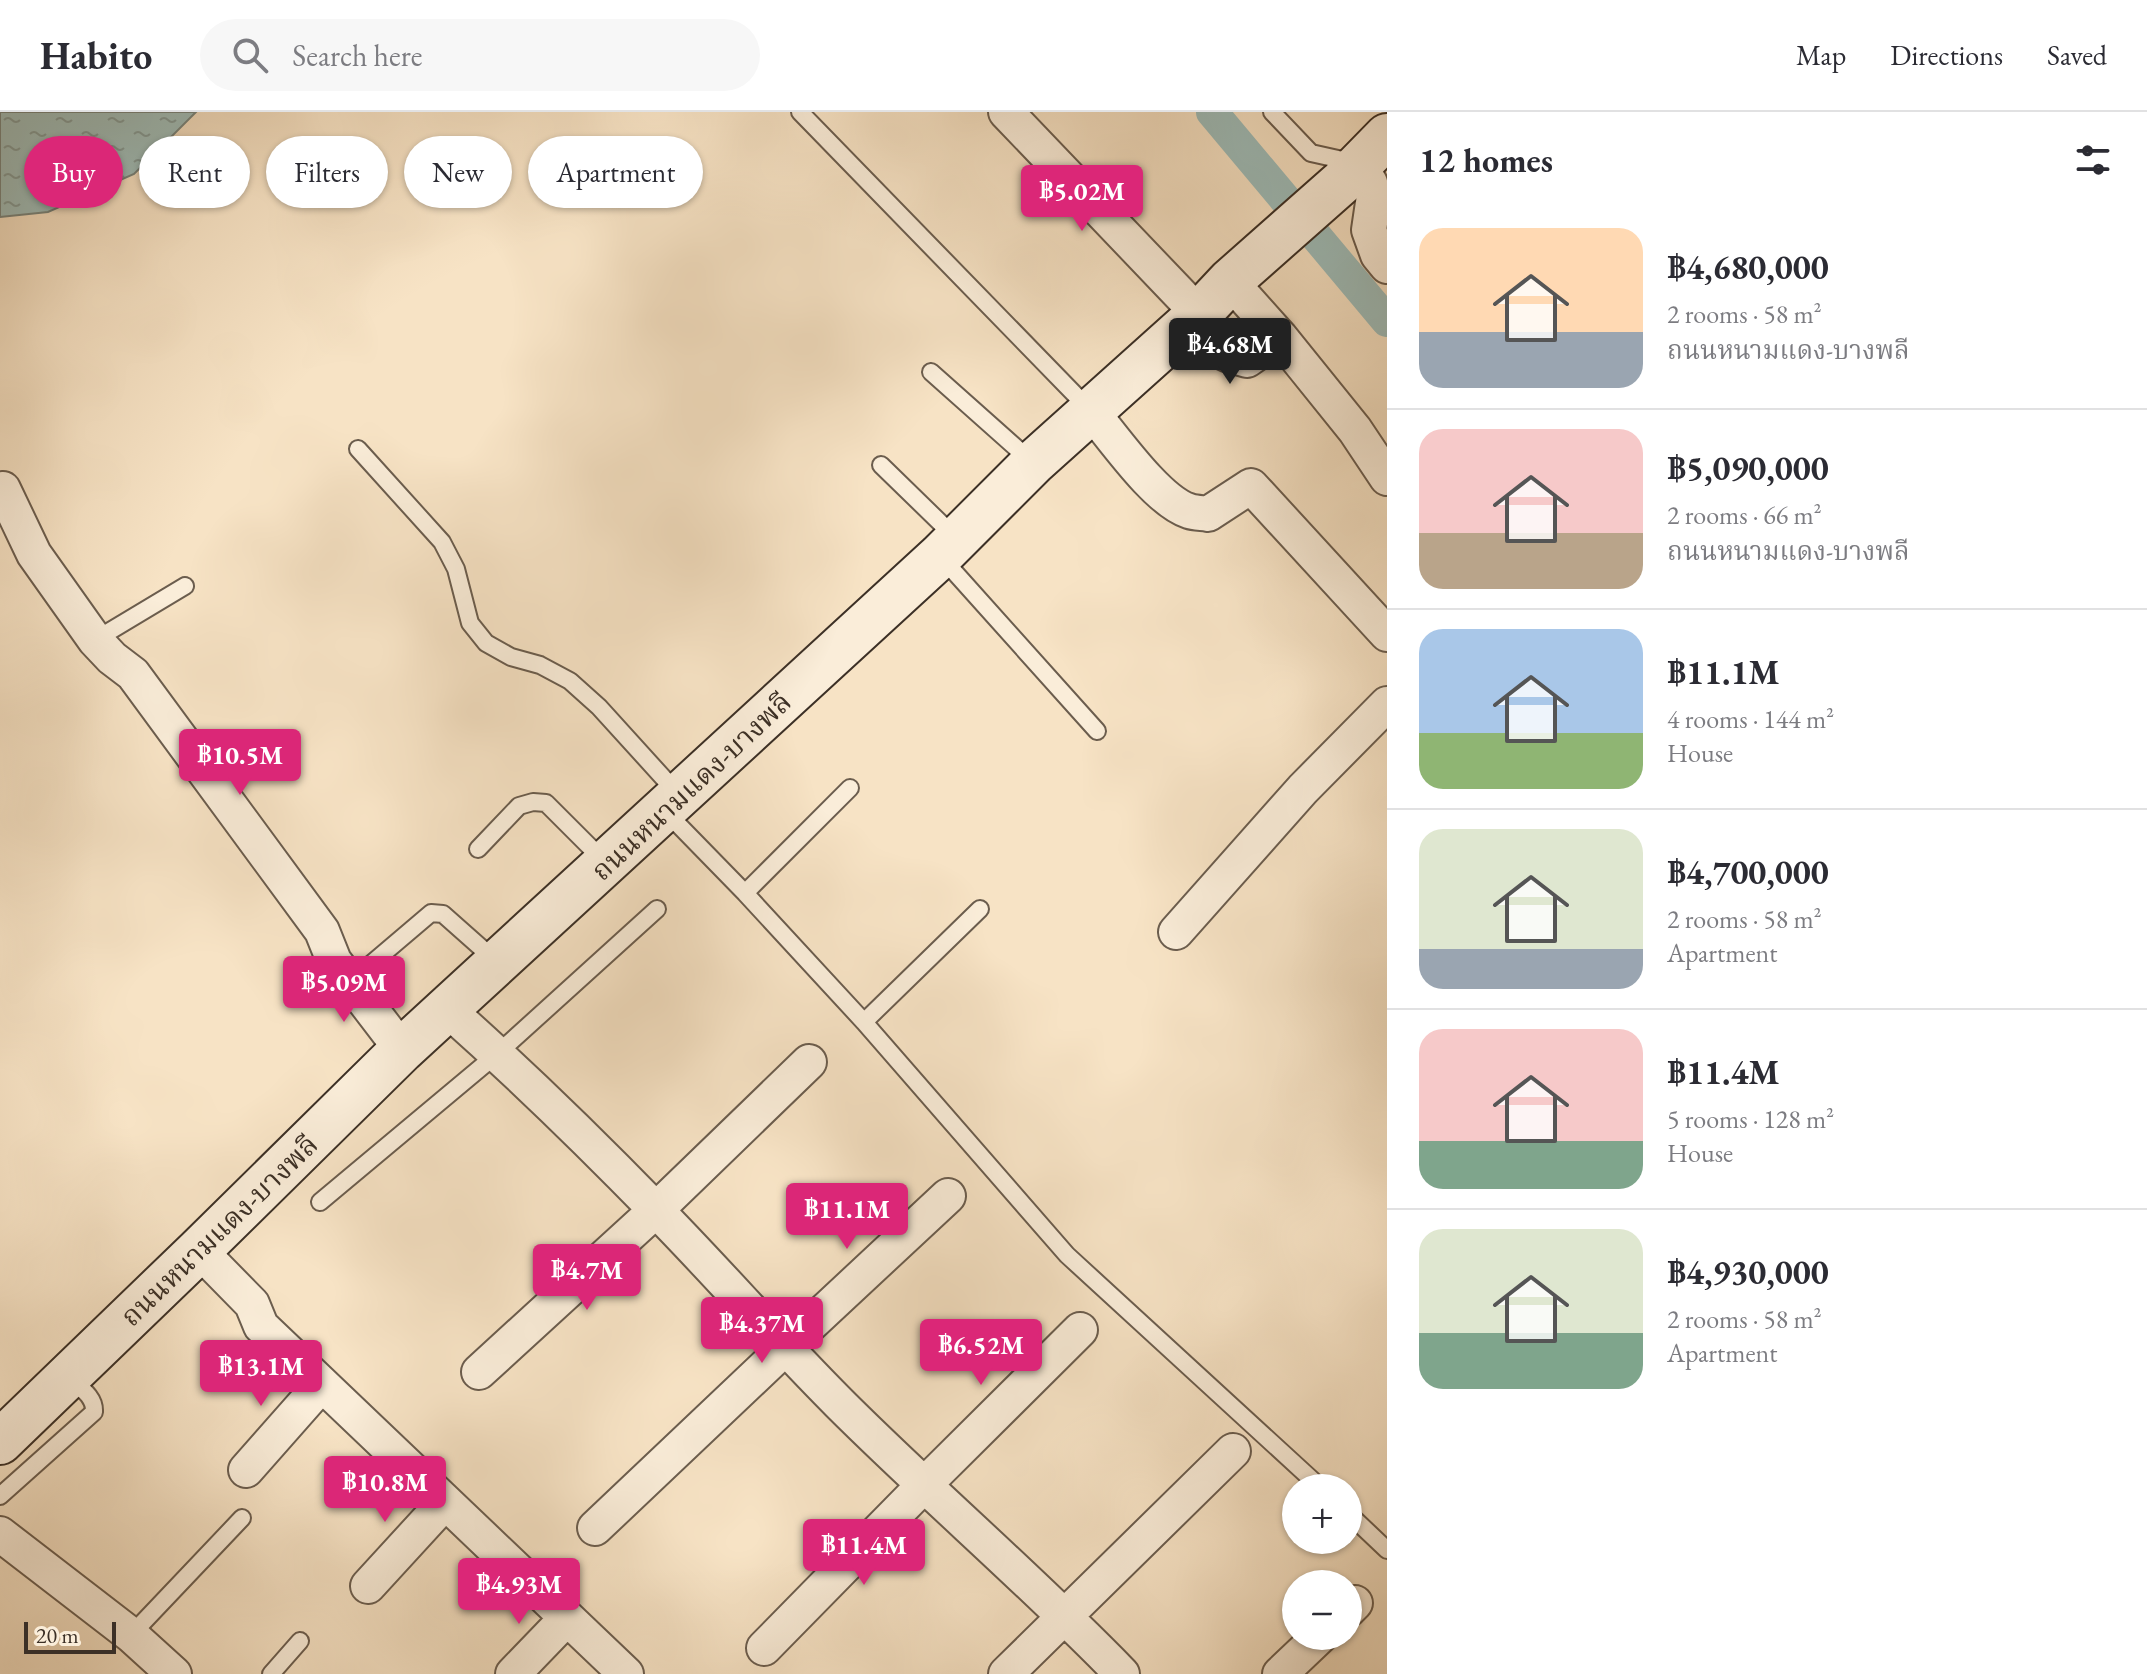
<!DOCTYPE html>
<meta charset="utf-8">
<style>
body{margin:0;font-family:"EB Garamond","Noto Serif Thai",serif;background:#f7f7f7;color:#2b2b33;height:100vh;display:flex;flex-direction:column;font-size:30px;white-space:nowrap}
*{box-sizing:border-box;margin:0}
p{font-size:26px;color:#7c7c81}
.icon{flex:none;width:44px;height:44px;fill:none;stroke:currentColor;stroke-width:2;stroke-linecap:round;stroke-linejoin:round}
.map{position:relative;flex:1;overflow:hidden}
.panel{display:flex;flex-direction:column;background:#fff;width:760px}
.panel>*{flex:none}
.hud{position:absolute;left:24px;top:24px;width:760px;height:72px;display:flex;gap:16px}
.fabs{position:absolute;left:1282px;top:1362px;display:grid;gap:16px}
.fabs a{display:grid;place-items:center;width:80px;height:80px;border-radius:50%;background:#fff;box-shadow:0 2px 6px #0004;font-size:40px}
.scale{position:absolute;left:24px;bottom:20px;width:92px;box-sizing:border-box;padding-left:8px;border:4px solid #3c3026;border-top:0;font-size:22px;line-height:28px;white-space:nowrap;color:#3c3026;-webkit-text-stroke:6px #faedd9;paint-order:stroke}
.price{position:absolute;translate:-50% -68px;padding:0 18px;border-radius:8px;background:#db2777;color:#fff;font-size:26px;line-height:52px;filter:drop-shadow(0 2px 4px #0008)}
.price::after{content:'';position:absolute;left:50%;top:48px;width:24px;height:18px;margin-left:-12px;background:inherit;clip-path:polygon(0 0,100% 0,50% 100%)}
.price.active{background:#222;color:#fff}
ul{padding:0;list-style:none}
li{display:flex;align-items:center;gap:24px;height:200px;padding:0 32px}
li+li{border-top:2px solid #e1e1e2}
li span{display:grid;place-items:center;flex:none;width:224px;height:160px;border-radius:24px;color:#555}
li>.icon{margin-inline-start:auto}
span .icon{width:96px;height:96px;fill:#fffc;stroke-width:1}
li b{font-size:34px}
h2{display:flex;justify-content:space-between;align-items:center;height:96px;padding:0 32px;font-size:34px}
.pill{padding:0 28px;border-radius:36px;background:#fff;box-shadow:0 2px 6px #0004;font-size:28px;line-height:72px}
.pill.active{background:#db2777;color:#fff}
header{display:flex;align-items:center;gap:48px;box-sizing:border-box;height:112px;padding:0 40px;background:#fff;border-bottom:2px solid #e1e1e2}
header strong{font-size:38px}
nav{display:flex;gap:44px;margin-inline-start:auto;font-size:28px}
.search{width:560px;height:72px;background:#f7f7f7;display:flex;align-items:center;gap:20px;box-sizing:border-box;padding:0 28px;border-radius:44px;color:#7c7c81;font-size:30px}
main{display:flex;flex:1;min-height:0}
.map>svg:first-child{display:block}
.water{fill:url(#water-ripples);stroke:#77857f;stroke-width:2}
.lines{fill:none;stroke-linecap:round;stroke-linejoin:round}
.canal{stroke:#9ebdba;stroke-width:32}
.service-casing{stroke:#6b5d4e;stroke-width:20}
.minor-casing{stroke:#6b5d4e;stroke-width:38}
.secondary-casing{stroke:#3c3026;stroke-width:48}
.service{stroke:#faedd9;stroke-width:16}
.minor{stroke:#faedd9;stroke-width:34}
.secondary{stroke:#faedd9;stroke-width:44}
.labels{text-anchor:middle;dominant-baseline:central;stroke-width:6;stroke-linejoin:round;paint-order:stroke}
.street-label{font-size:28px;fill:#3c3026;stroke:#faedd9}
</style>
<header>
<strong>Habito</strong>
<div class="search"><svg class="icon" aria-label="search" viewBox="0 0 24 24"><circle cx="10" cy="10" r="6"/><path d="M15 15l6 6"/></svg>Search here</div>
<nav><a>Map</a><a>Directions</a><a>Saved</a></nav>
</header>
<main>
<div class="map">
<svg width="1387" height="1562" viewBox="0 0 1387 1562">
<defs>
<pattern id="water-ripples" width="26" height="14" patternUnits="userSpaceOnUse" patternTransform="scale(2)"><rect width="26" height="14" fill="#9ebdba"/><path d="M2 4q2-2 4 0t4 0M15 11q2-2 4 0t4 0" fill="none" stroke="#829a97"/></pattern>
</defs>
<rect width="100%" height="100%" fill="#f7e3c5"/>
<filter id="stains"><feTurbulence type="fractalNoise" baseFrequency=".0025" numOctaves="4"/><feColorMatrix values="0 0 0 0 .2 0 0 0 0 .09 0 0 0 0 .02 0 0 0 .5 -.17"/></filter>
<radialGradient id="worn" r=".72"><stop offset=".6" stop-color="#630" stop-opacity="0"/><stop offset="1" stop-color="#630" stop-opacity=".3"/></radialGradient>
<path class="water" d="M0 0H196L134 62 48 100 0 105Z"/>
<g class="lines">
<path class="canal" d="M1212 0 1387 209"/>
<g class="service-casing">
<path id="service" d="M800 0 1090 298
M1272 0 1311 41 1356 51
M931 260 1031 349
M358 337 442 430 456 457 470 511 486 531 511 545 540 553 570 569 599 595 678 682
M881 353 957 427
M941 445 1097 619
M95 528 185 474
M665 699 745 781 864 910 1067 1143 1321 1376
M478 737 519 694 533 690 546 691 606 751
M745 781 850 676
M371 852 431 801 443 802 496 849
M864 910 980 797
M320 1090 497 942 657 797
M0 1384 94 1300C95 1284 80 1276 69 1266
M1348 1401 1387 1438
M131 1523 242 1406
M271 1562 300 1529"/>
</g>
<g class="minor-casing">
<path id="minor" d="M1006 0 1199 202
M1359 52 1370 71 1374 84 1369 118 1378 143 1387 154
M1230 169 1280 225 1355 318 1387 366
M1191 209 1226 242 1247 248 1280 225
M1091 299C1113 325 1157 389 1189 399 1195 401 1202 401 1208 402L1251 374 1387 522
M3 377 34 442 95 528 112 546 133 562 322 819 334 849 402 938
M1176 820 1303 677 1387 592
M447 897C519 961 589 1029 656 1098 718 1161 776 1228 839 1291 931 1383 1031 1468 1122 1562
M199 1138 252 1192 261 1214 626 1562
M479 1260 656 1098 809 950
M246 1358 321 1273
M595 1416 785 1236 948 1084
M0 1422 131 1523 174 1562
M368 1474 445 1390
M1348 1498 1355 1491
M764 1536 923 1374 1080 1218
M513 1562 566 1507
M1006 1562 1233 1339
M1280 1562 1320 1524"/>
</g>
<g class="secondary-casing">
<path id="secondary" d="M0 1330 199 1138 402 938 940 444 1033 351 1199 202 1230 169 1342 70 1387 24"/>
</g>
<use href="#service" class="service"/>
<use href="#minor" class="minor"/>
<use href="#secondary" class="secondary"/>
</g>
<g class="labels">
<g class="street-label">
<text transform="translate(691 674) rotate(-43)">ถนนหนามแดง-บางพลี</text>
<text transform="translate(219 1118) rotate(-44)">ถนนหนามแดง-บางพลี</text>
</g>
</g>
<rect width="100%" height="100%" filter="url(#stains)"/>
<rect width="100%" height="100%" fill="url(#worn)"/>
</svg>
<div class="fabs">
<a>+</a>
<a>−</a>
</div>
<div class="scale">20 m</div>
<b class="price" style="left:1082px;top:121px">฿5.02M</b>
<b class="price active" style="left:1230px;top:274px">฿4.68M</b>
<b class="price" style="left:240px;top:685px">฿10.5M</b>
<b class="price" style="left:344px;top:912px">฿5.09M</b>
<b class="price" style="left:847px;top:1139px">฿11.1M</b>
<b class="price" style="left:587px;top:1200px">฿4.7M</b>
<b class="price" style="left:762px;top:1253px">฿4.37M</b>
<b class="price" style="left:981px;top:1275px">฿6.52M</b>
<b class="price" style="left:261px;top:1296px">฿13.1M</b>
<b class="price" style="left:385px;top:1412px">฿10.8M</b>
<b class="price" style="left:864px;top:1475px">฿11.4M</b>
<b class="price" style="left:519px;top:1514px">฿4.93M</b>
<div class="hud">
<a class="pill active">Buy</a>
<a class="pill">Rent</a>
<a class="pill">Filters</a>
<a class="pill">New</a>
<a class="pill">Apartment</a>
</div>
</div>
<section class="panel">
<h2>12 homes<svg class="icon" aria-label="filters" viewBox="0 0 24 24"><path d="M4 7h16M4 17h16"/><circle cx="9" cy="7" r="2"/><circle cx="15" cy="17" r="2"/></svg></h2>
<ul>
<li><span style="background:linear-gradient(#ffd9b3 65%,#9aa5b1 0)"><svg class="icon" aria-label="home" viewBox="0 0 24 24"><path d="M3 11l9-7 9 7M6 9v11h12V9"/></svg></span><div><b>฿4,680,000</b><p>2 rooms · 58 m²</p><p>ถนนหนามแดง-บางพลี</p></div></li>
<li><span style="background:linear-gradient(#f6c9c9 65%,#b9a48a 0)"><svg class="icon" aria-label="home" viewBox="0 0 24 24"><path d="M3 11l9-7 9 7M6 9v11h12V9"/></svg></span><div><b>฿5,090,000</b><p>2 rooms · 66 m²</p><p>ถนนหนามแดง-บางพลี</p></div></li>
<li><span style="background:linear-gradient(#a9c7e8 65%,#8fb573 0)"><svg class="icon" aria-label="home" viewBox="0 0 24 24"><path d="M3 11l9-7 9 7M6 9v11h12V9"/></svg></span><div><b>฿11.1M</b><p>4 rooms · 144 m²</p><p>House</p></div></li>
<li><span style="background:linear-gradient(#dfe7d0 75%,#9aa5b1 0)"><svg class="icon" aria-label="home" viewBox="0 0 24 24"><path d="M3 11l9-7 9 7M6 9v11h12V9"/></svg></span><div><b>฿4,700,000</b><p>2 rooms · 58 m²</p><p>Apartment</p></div></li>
<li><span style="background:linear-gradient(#f6c9c9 70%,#7fa58c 0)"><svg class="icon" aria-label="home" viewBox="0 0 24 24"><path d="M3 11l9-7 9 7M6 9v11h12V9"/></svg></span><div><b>฿11.4M</b><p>5 rooms · 128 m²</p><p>House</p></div></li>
<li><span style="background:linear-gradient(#dfe7d0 65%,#7fa58c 0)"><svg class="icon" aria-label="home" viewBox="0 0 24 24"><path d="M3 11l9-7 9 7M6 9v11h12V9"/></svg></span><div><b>฿4,930,000</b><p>2 rooms · 58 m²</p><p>Apartment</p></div></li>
</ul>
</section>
</main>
